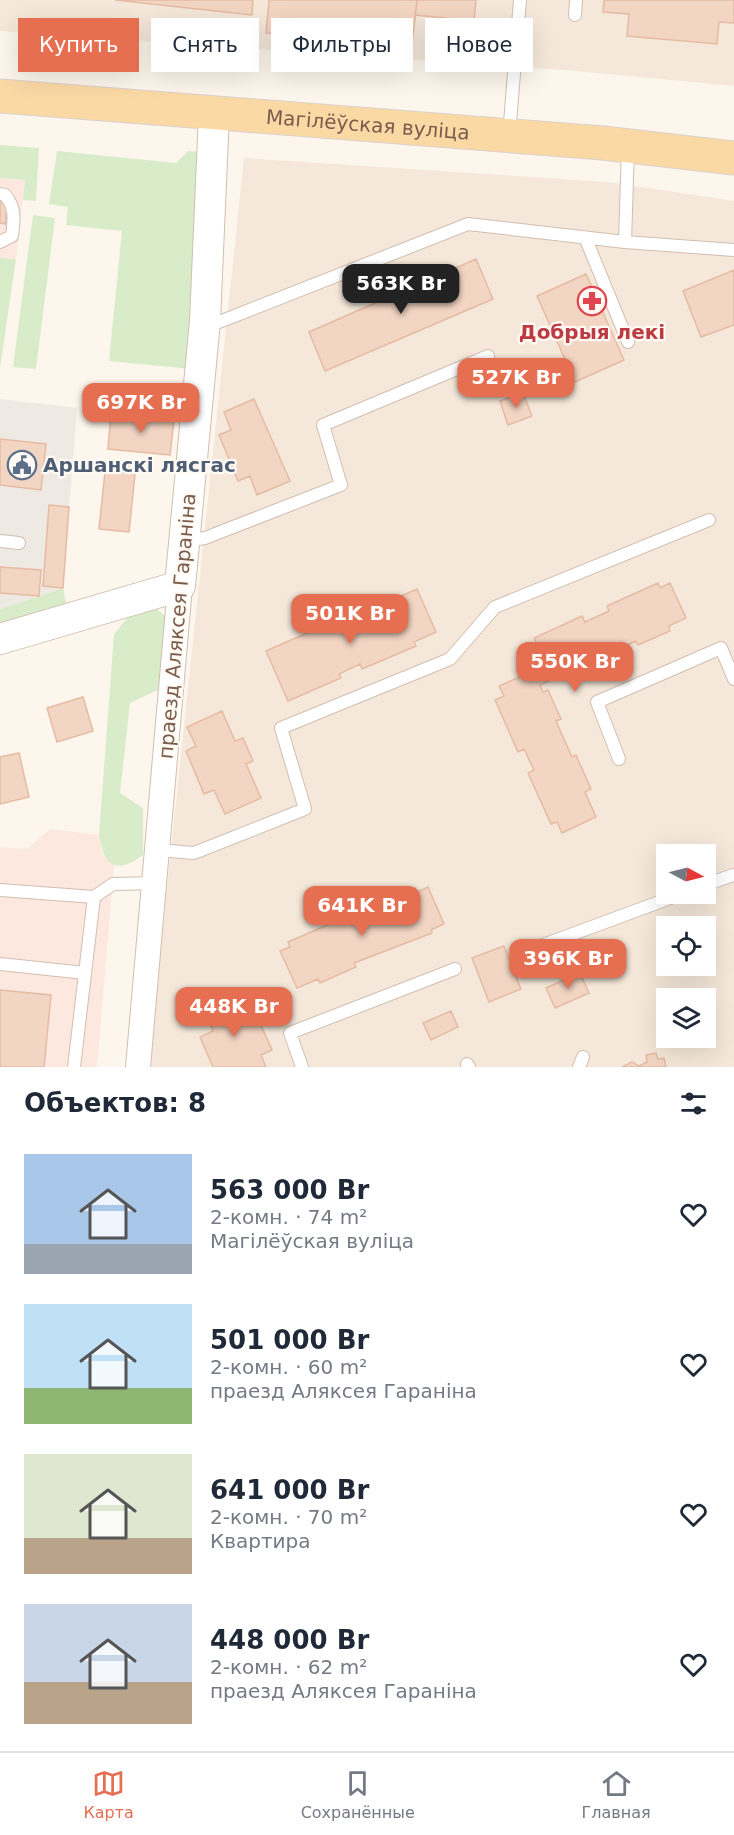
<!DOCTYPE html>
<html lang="ru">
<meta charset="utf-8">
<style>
body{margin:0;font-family:"DejaVu Sans",sans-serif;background:#f6f6f7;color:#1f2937;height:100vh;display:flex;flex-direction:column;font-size:22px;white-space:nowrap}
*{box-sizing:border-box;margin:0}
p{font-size:20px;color:#747a83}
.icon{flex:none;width:33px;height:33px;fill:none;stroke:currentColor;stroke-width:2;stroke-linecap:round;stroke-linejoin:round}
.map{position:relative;height:1067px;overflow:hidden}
.details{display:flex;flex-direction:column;background:#fff;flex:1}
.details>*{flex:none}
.top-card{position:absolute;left:18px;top:18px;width:699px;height:54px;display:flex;gap:12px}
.needle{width:39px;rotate:97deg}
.fabs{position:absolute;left:656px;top:844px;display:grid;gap:12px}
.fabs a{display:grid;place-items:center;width:60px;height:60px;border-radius:0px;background:#fff;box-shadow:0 6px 24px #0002;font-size:30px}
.price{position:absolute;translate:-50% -51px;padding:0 14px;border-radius:12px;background:#e76f51;color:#fff;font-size:20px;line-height:39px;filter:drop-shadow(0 2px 3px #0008)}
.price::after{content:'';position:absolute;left:50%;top:36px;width:18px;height:14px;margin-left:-9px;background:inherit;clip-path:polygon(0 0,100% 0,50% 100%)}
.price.active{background:#222;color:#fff}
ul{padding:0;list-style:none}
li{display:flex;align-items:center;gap:18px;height:150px;padding:0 24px}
li span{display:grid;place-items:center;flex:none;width:168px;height:120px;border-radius:0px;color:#555}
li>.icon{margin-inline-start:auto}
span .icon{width:72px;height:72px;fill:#fffc;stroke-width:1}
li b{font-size:26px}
h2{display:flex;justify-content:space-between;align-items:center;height:72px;padding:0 24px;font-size:26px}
.chip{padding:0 21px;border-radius:0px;background:#fff;box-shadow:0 6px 24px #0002;font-size:21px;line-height:54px}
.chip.active{background:#e76f51;color:#fff}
.tabs{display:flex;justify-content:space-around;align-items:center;height:84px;border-top:2px solid #e0e1e3;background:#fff;font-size:16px;color:#747a83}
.tabs a{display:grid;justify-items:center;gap:3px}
.tabs .active{color:#e76f51}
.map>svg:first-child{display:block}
.residential{fill:#f5e8da;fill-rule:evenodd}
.commercial{fill:#fde8e0}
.industrial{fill:#efe9e4}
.green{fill:#d8ecc9}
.building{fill:#f3d5c3;stroke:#e6bba3;stroke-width:1.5}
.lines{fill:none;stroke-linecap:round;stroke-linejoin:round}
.service-casing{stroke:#d1beb0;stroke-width:14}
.minor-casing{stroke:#d1beb0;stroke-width:26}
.tertiary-casing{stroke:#d1beb0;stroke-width:32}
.primary-casing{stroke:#dad1cd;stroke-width:35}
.service{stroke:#fff;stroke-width:12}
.minor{stroke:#fff;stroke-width:24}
.tertiary{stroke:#fff;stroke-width:30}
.primary{stroke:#fbd9a5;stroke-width:33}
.labels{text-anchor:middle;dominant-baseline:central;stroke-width:4.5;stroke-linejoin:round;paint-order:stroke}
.street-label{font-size:20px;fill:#7a5c4d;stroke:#fffaf3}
.health-label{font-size:20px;font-weight:bold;fill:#be3a42;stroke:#fffaf3}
.service-label{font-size:20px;font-weight:bold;fill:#4e5e75;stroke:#fffaf3;text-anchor:start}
</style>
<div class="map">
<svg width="734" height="1067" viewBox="0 0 734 1067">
<rect width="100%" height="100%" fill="#fdf6ec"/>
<path class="residential" d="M0 0H734V86L576 71 0 31Z
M244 158 608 182 734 201V1067H148ZM666 855H705V894H666ZM666 927H705V966H666ZM666 999H705V1038H666Z"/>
<path class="commercial" d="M0 178 25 180 16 259 0 258Z
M50 829 99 835 102 854 114 865 97 1067H0V847L27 849Z"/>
<path class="industrial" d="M0 399 77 408 63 588 0 609Z"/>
<path class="green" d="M0 145 39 148 36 201 23 200 25 180 0 178Z
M57 151 176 163 188 151 201 152 191 369 109 361 122 231 66 225 68 207 49 204Z
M33 215 55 218 36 369 13 367Z
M0 258 16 259 0 368Z
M63 588 66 603 0 623V609Z
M156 608 165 616 160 689 130 703 120 793 143 808V855C116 875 104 866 99 835L114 634 132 612Z"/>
<path class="building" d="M115 0H253L252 15Z
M269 0H417L412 46 266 33Z
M417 0H476L474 21 415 15Z
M604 0H734V23L719 22 717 44 627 36 629 14 603 12Z
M0 200 8 201 5 224 0 223Z
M476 259 493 299 325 371 309 332Z
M734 270V325L701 337 683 291Z
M586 274 624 360 575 382 537 296Z
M523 393 532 416 508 425 500 401Z
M254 399 290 481 257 495 250 476 238 481 219 435 231 430 224 412Z
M111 413 174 420 170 455 108 449Z
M0 439 46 444 41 490 0 485Z
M106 462 136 465 129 532 99 529Z
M49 505 69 507 63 588 43 586Z
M0 567 41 570 39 596 0 593Z
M658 583 660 588 670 583 686 618 669 626 670 631 638 645 636 641 597 659 599 662 564 678 563 674 540 685 543 692 548 690 561 719 556 721 572 757 576 755 591 789 585 792 596 817 562 833 557 822 551 824 528 773 534 770 524 749 518 752 495 700 504 696 499 686 535 670 525 649 537 644 534 638 582 616 585 622 609 611 607 606Z
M417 589 436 632 414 642 416 646 362 669 360 664 339 674 341 678 288 701 266 651 323 626 325 630Z
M83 697 93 731 57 742 47 708Z
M222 711 235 741 243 738 253 761 246 764 261 798 225 814 214 790 204 794 186 751 196 746 187 727Z
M19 753 29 797 0 804V757Z
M428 887 444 924 431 930 432 933 354 963 356 967 320 983 318 979 297 988 280 951 290 947 288 942 339 920 341 925 366 914 364 909 415 888 417 892Z
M504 946 521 989 489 1002 472 958Z
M580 973 589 993 555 1008 546 988Z
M0 990 51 995 44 1067H0Z
M234 996 248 1026 259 1021 272 1050 261 1055 266 1067H213L200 1037 213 1031 203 1010Z
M451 1011 458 1027 431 1040 423 1023Z
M656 1053 658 1059 664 1058 666 1067H622L632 1062 639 1066 647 1062 646 1055Z"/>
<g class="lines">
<g class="service-casing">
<path id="service" d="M575 15 576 0
M509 135 520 0
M0 194 5 195C16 208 14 220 12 236L0 242
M585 237 628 342
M625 242 628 147
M206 321 219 322 468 224 625 242 734 250
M0 541 19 543
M185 541 205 538 341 485 323 425 488 356
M619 759 597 702 721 648 734 679
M158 850 194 853 305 809 281 728 450 659 495 607 709 520
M705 885 733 875
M0 890 94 897 113 884 156 883
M535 948 681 894
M0 964 85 973
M467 1064 469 1067
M74 1067 94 897
M302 1067 290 1033 455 969
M579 1067 583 1057"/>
</g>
<g class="minor-casing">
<path id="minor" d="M138 1067 180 586"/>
</g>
<g class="tertiary-casing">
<path id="tertiary" d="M0 639 180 586 205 321 214 114"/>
</g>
<g class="primary-casing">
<g id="primary">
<path id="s1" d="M0 96 603 143 734 158"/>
</g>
</g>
<use href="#service" class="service"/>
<use href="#minor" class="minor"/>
<use href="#tertiary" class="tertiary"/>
<use href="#primary" class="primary"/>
</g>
<defs>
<g id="pharmacy-ring" transform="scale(1.5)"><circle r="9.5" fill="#fffaf3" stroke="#e0444e" stroke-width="1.5"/><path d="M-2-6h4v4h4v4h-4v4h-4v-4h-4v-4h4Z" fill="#e0444e"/></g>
<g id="civic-ring" transform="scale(1.5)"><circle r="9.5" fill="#fffaf3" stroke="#5c6f8a" stroke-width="1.5"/><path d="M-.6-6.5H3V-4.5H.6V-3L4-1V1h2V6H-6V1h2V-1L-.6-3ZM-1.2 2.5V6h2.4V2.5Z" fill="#5c6f8a"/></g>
</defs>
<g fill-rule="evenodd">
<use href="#pharmacy-ring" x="592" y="301"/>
<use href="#civic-ring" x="22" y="465"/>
</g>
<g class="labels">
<g class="street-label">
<text stroke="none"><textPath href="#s1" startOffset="369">Магілёўская вуліца</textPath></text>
<text transform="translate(177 626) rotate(-85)">праезд Аляксея Гараніна</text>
</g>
<g class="health-label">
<text x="592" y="332">Добрыя лекі</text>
</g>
<g class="service-label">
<text x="43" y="465">Аршанскі лясгас</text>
</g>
</g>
</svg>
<div class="fabs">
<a><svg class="needle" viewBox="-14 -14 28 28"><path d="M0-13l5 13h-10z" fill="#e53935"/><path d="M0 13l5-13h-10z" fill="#747a83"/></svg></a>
<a><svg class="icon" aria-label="locate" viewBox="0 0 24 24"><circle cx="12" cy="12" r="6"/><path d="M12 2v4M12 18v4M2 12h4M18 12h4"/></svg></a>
<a><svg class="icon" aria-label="layers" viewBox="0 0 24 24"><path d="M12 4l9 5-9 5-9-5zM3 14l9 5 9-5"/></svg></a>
</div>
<b class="price active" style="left:401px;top:315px">563K Br</b>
<b class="price" style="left:516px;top:409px">527K Br</b>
<b class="price" style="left:141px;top:434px">697K Br</b>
<b class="price" style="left:350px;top:645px">501K Br</b>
<b class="price" style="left:575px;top:693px">550K Br</b>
<b class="price" style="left:362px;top:937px">641K Br</b>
<b class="price" style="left:568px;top:990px">396K Br</b>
<b class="price" style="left:234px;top:1038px">448K Br</b>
<div class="top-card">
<a class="chip active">Купить</a>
<a class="chip">Снять</a>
<a class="chip">Фильтры</a>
<a class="chip">Новое</a>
</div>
</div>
<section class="details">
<h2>Объектов: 8<svg class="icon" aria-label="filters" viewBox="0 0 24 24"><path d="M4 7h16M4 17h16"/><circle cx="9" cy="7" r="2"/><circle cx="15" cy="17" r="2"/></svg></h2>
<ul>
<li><span style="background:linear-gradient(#a9c7e8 75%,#9aa5b1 0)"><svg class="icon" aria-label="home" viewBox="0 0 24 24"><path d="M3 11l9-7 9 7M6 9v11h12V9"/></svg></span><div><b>563 000 Br</b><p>2-комн. · 74 m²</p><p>Магілёўская вуліца</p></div><svg class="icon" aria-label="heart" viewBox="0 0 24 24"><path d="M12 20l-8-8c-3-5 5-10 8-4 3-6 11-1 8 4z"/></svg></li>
<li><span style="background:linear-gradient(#bfe0f5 70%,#8fb573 0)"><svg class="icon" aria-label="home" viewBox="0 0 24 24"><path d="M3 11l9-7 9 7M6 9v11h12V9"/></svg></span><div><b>501 000 Br</b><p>2-комн. · 60 m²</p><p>праезд Аляксея Гараніна</p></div><svg class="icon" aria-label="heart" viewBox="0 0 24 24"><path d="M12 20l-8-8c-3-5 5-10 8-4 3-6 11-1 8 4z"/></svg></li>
<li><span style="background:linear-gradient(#dfe7d0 70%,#b9a48a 0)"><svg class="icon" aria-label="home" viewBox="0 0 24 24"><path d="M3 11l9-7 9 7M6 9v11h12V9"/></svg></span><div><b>641 000 Br</b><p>2-комн. · 70 m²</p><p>Квартира</p></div><svg class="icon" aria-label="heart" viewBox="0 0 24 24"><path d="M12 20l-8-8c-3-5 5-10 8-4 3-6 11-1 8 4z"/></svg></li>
<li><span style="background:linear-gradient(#c9d6e8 65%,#b9a48a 0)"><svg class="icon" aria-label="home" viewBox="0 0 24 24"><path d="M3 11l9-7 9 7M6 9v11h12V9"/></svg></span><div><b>448 000 Br</b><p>2-комн. · 62 m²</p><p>праезд Аляксея Гараніна</p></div><svg class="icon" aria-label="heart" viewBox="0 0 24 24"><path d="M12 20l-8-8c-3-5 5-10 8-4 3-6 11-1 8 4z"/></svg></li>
</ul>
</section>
<nav class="tabs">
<a class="active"><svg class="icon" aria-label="map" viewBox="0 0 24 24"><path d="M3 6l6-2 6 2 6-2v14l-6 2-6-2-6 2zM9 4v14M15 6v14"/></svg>Карта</a>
<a><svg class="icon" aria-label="saved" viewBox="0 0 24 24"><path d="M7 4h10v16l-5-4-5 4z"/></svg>Сохранённые</a>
<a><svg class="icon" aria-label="home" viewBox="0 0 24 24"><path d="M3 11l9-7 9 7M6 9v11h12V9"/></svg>Главная</a>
</nav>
